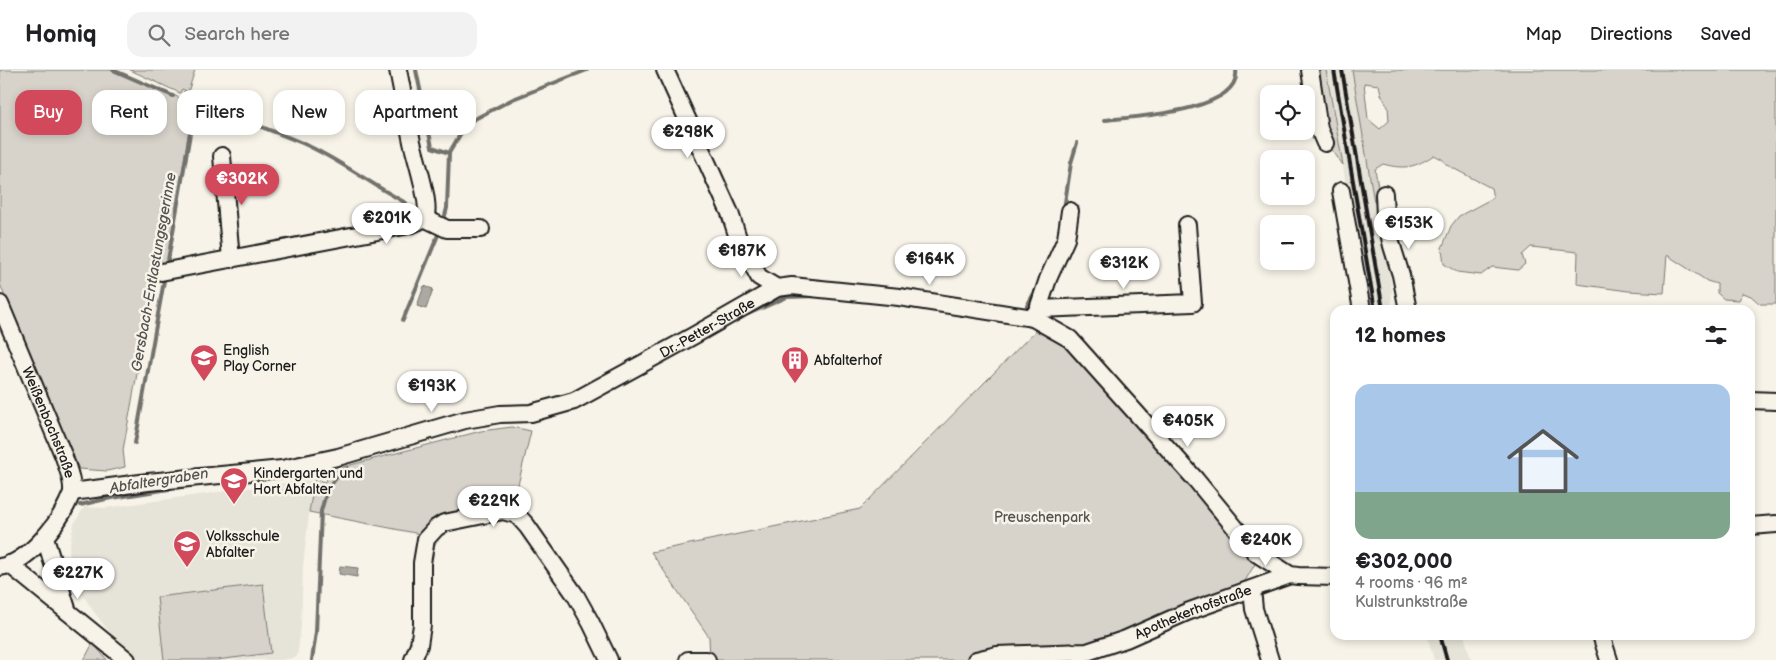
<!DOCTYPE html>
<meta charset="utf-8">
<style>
body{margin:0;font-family:"Balsamiq Sans",sans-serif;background:#f2f2f2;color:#202124;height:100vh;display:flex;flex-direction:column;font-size:19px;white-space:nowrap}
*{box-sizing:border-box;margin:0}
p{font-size:16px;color:#757577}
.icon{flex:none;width:28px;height:28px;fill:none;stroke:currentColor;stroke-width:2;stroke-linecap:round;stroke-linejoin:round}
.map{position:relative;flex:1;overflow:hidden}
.side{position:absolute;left:1330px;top:235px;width:425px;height:335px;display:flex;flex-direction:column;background:#fff;border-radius:15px;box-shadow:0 2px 8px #0003}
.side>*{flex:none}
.guide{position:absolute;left:15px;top:20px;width:475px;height:45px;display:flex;gap:10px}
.buttons{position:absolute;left:1260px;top:15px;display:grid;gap:10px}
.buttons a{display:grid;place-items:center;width:55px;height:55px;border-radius:10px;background:#fff;box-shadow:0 2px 8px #0003;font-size:25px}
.price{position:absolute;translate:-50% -42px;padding:0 11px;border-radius:18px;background:#fff;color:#222;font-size:16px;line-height:32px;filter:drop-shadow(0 1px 2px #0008)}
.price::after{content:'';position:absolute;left:50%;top:30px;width:15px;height:11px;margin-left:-8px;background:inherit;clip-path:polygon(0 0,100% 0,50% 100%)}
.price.active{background:#d1495b;color:#fff}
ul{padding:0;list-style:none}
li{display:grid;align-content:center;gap:10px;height:265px;padding:0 25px}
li+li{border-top:1px solid #e0e0e0}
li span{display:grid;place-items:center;height:155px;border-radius:15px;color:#555}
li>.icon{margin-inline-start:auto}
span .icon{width:90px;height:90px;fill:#fffc;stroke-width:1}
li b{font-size:21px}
h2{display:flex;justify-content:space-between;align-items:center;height:60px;padding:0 25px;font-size:21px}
.tag{padding:0 18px;border-radius:15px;background:#fff;box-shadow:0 2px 8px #0003;font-size:18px;line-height:45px}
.tag.active{background:#d1495b;color:#fff}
header{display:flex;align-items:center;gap:30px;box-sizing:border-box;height:70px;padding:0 25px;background:#fff;border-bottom:1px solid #e0e0e0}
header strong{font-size:24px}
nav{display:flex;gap:28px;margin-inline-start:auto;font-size:18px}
.search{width:350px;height:45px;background:#f2f2f2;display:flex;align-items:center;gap:12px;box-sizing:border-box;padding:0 18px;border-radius:15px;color:#757577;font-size:19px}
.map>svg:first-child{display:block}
.built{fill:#e6e3d9}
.green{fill:#d7d3cb;stroke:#7a7874;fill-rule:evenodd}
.water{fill:#aca9a2;stroke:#72716c}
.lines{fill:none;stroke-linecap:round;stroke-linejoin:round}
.stream{stroke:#72716c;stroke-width:4}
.minor-casing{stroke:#1c1c1c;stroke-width:20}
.minor{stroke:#f7f3e8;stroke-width:16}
.rail{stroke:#1c1c1c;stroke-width:4}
.labels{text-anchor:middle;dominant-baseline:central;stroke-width:5;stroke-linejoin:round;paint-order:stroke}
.street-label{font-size:14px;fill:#1c1c1c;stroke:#f7f3e8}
.poi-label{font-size:14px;fill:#1c1c1c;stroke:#f7f3e8;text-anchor:start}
.park-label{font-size:14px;fill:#545351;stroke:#f7f3e8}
.water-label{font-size:15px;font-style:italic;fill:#565452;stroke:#f7f3e8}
</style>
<header>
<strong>Homiq</strong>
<div class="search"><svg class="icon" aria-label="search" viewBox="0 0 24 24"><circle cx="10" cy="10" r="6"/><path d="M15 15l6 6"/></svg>Search here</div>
<nav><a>Map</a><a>Directions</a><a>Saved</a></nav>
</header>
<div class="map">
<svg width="1776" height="590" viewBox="0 0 1776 590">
<rect width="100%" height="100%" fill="#f7f3e8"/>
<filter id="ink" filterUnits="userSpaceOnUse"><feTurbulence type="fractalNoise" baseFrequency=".02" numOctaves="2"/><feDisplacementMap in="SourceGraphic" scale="10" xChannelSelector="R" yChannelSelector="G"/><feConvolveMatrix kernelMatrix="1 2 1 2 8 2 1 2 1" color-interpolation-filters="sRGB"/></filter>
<g filter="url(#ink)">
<path class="built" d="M1326 0H1352L1374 132 1378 135 1386 180 1392 220 1391 233 1392 240H1368Z
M313 409 303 496 301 557 297 587 282 590H139L114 568 94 542 80 520 71 500 69 479 71 468 74 454 84 437 105 438Z
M1427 565H1464L1471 590H1434Z"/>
<path class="green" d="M0 0H114L167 22 192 34 189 59 167 197 156 200 123 380 125 397 107 401 79 399 27 283 0 214Z
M130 0H195L188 22 182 19 180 23Z
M1315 0H1326L1343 95 1332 80 1325 62Z
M1352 0H1776V234H1760L1751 226 1742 223 1738 230 1724 229 1717 223V214L1707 211 1667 185 1664 223 1628 221 1577 214 1578 182 1531 177 1522 185 1525 194 1518 200 1492 197 1481 205 1457 202 1444 194 1442 178 1451 156 1459 146 1493 128 1491 118 1447 95 1442 89 1434 85C1416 97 1405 100 1383 94L1375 99 1380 129 1378 135 1374 132ZM1364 13 1379 15 1381 24 1388 37 1389 51 1380 59 1368 49Z
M1048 248 1250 478 1255 494 1245 511 1168 544 1126 569 1007 590H710L709 567 651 482 860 439Z
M512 357 531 361 511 444 420 464 309 442 315 408 324 412 339 398 481 361Z
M263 514 271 583 217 590H164L157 527Z
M93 573 107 590H84Z"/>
<path class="water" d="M424 216 433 219 426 239 417 236Z
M340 496 358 498 357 507 339 504Z"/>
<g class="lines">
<path class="stream" d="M113 0 173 26
M416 0 432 77 449 83
M185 23C222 45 263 56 302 73 339 89 370 114 406 133
M1104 50C1131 47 1242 42 1236 0
M1064 139 1071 93 1077 73
M443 153 447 138 449 83 467 53 513 29 587 0
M167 196 195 35
M1027 236 1038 216
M748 244 787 227 815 226
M403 250 440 160
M135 373 165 205
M80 435 106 429 194 415
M312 590 316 562 321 441 327 420 336 408 347 398"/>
<g class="minor-casing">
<g id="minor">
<path d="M665 0 730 143 738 168 759 207 777 218"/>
<path d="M1310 0 1319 59 1325 73"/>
<path d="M222 86 231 189"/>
<path d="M1341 121 1362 240"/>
<path d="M1384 124 1385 146 1392 176 1401 205 1408 240"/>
<path d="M424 148 447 159H481"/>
<path d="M161 202 404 156C411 154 423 152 426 144 430 132 415 86 412 72 407 48 403 24 398 0"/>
<path id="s1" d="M0 234 64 387C67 397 73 410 72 421 72 424 69 429 68 432 57 456 27 493 0 497"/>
<path d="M1038 239 1048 209 1066 169 1070 141"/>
<path d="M1033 248 1038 239 1193 233 1187 155"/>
<path d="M1750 330 1776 331"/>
<path id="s2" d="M72 422 148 412 282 399 338 387 465 350 500 344 531 343 574 331 693 266 777 218 792 216 899 227 1033 248 1070 269 1196 410 1256 483 1290 505 1298 506 1335 507"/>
<path d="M1750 456 1776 454"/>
<path d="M45 468 68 542"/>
<path d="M9 494 127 590"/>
<path d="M1252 519 1254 539 1270 590"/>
<path d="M1601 565 1609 590"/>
<path d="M413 590 419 575 422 555V493L426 469 436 458 444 453 503 441 517 445 527 456 576 526 591 553 609 590"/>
<path d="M688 590H707"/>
<path id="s3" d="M976 590 997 585 1087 582 1126 569 1187 542 1290 505"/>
</g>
</g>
<use href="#minor" class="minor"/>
<path class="rail" d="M1334 0 1375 240
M1342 0 1383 240
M1440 565 1447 590"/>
</g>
</g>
<defs>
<g id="school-pin" transform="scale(1.4375)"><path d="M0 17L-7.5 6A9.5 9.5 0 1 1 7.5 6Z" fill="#d1495b" stroke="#f7f3e8"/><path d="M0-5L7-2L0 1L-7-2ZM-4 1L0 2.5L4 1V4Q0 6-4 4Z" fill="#fff"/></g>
<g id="building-pin" transform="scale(1.4375)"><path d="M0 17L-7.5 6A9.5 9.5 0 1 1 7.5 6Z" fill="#d1495b" stroke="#f7f3e8"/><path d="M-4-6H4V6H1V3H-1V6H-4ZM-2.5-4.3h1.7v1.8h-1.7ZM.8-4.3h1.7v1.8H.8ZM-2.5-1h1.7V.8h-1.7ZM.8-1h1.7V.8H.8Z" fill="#fff"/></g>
</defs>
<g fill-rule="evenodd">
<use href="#school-pin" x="204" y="288"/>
<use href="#building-pin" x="795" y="290"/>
<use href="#school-pin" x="234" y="411"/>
<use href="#school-pin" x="187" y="474"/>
</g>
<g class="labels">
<g class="street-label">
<text stroke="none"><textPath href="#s2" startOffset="664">Dr.-Petter-Straße</textPath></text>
<text stroke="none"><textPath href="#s1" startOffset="128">Weißenbachstraße</textPath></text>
<text stroke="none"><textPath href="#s3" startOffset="225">Apothekerhofstraße</textPath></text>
</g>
<g class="poi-label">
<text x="223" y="280">English<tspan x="223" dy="16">Play Corner</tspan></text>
<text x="814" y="290">Abfalterhof</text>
<text x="253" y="403">Kindergarten und<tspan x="253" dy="16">Hort Abfalter</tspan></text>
<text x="206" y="466">Volksschule<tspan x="206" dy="16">Abfalter</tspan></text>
</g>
<g class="park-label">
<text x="1042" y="447">Preuschenpark</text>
</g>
<g class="water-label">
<text transform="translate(154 202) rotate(-80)">Gersbach-Entlastungsgerinne</text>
<text transform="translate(159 411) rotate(-9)">Abfaltergraben</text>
</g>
</g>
</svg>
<div class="buttons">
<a><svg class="icon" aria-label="locate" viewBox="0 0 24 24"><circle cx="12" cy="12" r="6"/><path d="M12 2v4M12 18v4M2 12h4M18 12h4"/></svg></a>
<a>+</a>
<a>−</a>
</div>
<b class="price" style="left:688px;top:89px">€298K</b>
<b class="price active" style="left:242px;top:136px">€302K</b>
<b class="price" style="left:387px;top:175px">€201K</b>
<b class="price" style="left:1409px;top:180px">€153K</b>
<b class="price" style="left:742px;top:208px">€187K</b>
<b class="price" style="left:930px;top:216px">€164K</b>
<b class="price" style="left:1124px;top:220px">€312K</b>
<b class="price" style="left:432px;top:343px">€193K</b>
<b class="price" style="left:1188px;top:378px">€405K</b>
<b class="price" style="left:494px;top:458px">€229K</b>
<b class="price" style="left:1266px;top:497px">€240K</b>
<b class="price" style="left:78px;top:530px">€227K</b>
<div class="guide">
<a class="tag active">Buy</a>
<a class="tag">Rent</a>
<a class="tag">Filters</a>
<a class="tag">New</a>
<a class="tag">Apartment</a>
</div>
<section class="side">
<h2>12 homes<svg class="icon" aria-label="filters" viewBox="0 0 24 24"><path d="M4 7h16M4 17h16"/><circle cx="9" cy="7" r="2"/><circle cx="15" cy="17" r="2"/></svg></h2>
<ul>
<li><span style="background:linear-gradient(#a9c7e8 70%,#7fa58c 0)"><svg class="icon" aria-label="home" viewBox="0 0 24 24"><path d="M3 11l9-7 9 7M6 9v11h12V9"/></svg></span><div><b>€302,000</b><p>4 rooms · 96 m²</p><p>Kulstrunkstraße</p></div></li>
</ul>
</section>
</div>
